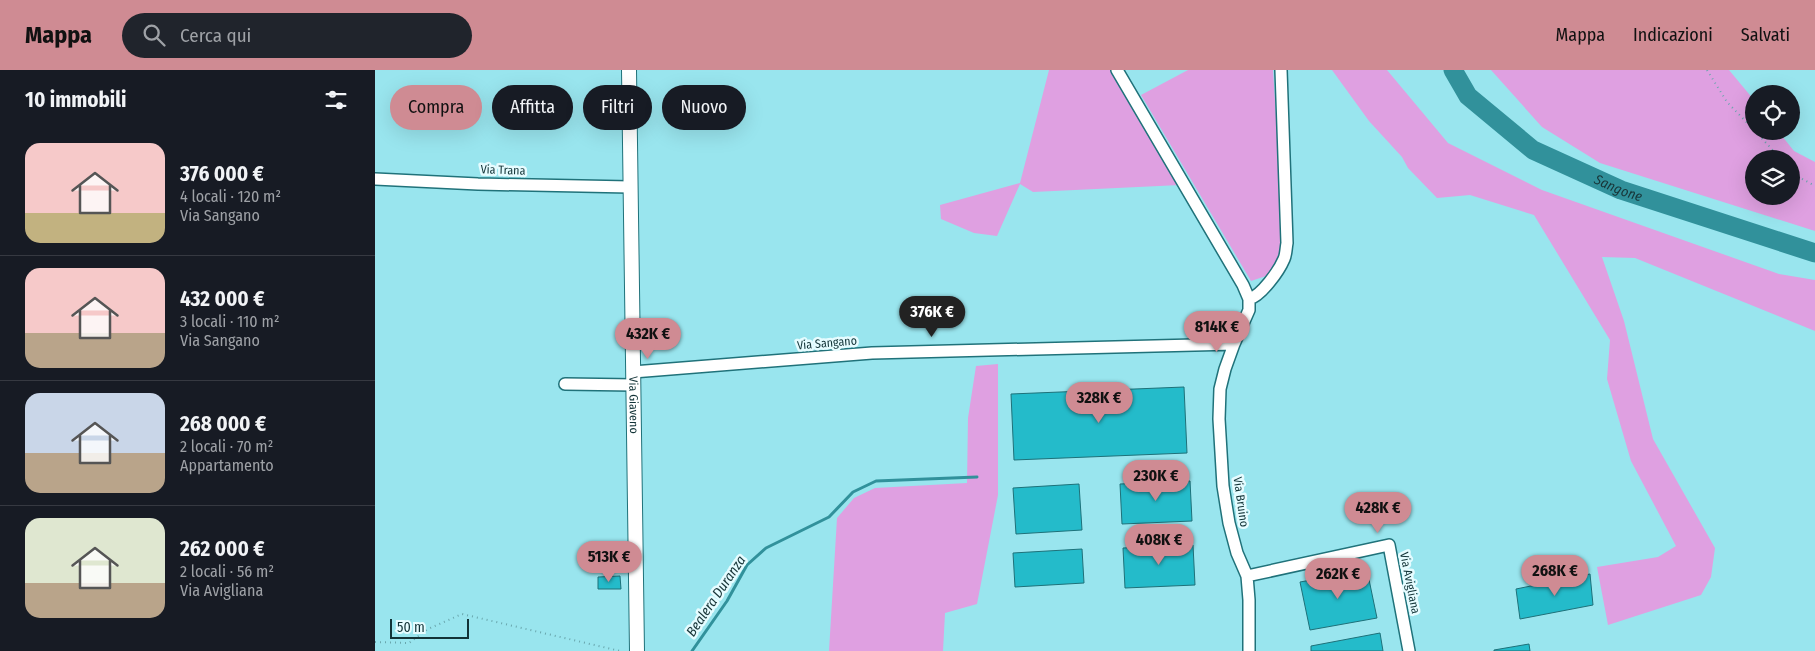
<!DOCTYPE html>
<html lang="it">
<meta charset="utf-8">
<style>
body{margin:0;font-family:"Fira Sans Condensed",sans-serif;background:#20242c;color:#f1f3f6;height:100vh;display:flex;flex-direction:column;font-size:19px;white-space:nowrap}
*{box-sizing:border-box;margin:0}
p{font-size:16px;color:#9ea1a6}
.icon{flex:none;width:28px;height:28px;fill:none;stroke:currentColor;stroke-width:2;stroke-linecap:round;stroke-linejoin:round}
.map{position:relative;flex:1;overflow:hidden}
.panel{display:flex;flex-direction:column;background:#171b24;width:375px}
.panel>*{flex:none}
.hud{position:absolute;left:15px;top:15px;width:475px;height:45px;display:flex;gap:10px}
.fabs{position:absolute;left:1370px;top:15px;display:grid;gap:10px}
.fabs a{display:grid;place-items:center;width:55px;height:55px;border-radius:50%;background:#171b24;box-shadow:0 5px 20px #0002;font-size:25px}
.scale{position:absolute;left:15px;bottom:12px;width:79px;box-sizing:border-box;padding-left:5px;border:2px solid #123337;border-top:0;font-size:14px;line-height:18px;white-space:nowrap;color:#123337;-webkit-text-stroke:4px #e6fcff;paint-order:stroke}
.price{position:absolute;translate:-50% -42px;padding:0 11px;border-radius:18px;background:#cf8b93;color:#111;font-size:16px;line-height:32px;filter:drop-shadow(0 1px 2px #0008)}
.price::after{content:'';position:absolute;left:50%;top:30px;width:15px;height:11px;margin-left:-8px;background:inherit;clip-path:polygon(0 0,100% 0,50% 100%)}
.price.selected{background:#222;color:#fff}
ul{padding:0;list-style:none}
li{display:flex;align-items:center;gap:15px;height:125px;padding:0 25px}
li+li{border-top:1px solid #363941}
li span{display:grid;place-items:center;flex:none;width:140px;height:100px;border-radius:15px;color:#555}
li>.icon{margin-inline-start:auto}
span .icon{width:60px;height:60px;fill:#fffc;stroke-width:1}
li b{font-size:21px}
h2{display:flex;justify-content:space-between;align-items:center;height:60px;padding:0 25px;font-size:21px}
.chip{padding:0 18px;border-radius:22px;background:#171b24;box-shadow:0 5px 20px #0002;font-size:18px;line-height:45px}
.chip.selected{background:#cf8b93;color:#111}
header{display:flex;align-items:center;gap:30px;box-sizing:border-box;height:70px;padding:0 25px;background:#cf8b93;color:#111}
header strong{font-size:24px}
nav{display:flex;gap:28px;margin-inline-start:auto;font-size:18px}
.search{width:350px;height:45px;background:#20242c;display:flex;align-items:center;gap:12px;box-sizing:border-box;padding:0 18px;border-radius:28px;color:#9ea1a6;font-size:19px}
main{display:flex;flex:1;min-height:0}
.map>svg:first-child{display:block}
.green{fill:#dfa0e1;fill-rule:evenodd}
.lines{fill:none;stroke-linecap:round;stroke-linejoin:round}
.stream{stroke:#31919b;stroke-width:3}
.river{stroke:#31919b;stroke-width:19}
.building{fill:#24bbca;stroke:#1e7179}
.minor-casing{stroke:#20727a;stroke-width:14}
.major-casing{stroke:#20727a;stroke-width:16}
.path{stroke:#69a6ad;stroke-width:2;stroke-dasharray:1 4;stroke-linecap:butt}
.minor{stroke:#fff;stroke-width:11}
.major{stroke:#fff;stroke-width:14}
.labels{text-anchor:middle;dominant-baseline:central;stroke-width:5;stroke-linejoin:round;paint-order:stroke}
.street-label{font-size:12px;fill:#123337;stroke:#e6fcff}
.water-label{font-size:14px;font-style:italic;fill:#183538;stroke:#e6fcff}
</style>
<header>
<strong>Mappa</strong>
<div class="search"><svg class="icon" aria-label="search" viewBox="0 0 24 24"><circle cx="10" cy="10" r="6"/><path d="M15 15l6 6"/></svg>Cerca qui</div>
<nav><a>Mappa</a><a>Indicazioni</a><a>Salvati</a></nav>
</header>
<main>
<section class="panel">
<h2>10 immobili<svg class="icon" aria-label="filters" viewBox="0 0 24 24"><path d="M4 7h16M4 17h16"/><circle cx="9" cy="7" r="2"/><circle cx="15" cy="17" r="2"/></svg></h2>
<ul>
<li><span style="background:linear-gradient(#f6c9c9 70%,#c2b280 0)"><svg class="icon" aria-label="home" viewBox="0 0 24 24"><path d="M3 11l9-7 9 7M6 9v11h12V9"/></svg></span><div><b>376 000 €</b><p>4 locali · 120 m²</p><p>Via Sangano</p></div></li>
<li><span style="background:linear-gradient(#f6c9c9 65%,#b9a48a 0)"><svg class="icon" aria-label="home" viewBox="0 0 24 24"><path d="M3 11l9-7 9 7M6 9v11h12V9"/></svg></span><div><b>432 000 €</b><p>3 locali · 110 m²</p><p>Via Sangano</p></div></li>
<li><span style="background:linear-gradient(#c9d6e8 60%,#b9a48a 0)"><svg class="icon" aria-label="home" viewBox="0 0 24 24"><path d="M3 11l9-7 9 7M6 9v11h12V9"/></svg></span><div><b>268 000 €</b><p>2 locali · 70 m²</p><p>Appartamento</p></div></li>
<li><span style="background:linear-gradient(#dfe7d0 65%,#b9a48a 0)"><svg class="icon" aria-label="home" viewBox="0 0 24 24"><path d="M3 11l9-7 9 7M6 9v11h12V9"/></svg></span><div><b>262 000 €</b><p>2 locali · 56 m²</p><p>Via Avigliana</p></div></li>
</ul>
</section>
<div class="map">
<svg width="1440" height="581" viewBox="0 0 1440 581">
<rect width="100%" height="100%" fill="#99e5ee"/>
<path class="green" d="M674 0H736L805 115 658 122 645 114 622 166 599 163 566 149 565 135 645 113Z
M813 0H898L909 172 905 187 894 205 876 211 766 25Z
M957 0H1012L1073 73 1167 120 1404 204 1440 210V261L1260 188 1227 187 1249 251 1278 369 1340 478 1336 507 1326 525 1233 555 1222 497 1283 487 1301 476 1256 391 1232 309 1235 270 1159 145 1095 125 1062 128 1033 98 1027 87 994 51Z
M1116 0H1354L1379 30V61H1403L1419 81 1440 92V161L1225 93 1167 57ZM1379 89H1416V126H1379Z
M623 294V425L602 534 570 543 568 581H454L462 448 479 428 500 418 592 413 593 348 601 296Z"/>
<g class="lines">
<path class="stream" d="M317 581 352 531 372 495 391 478 454 447 478 422 501 411 602 407"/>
<path class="river" id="s1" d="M1078 0 1093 26 1158 80 1246 120 1440 183"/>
</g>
<path class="building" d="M809 317 812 383 639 390 636 324Z
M815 411 817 451 747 454 745 414Z
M704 414 707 460 641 464 638 418Z
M818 475 820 515 750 518 748 478Z
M707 479 709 513 640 517 638 483Z
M992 500 1002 548 935 560 925 512Z
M1215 504 1218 535 1145 549 1141 519Z
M245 506 246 519H223V507Z
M1005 563 1008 581H936V576Z
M1154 574 1155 581H1119V580Z"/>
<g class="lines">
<g class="minor-casing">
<path id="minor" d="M742 0 868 215 874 229
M0 109 103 114 255 117
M258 302 497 283 859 274
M190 314 259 315
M872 506 1014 475 1034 581
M874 581V530L872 506 862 483 854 453 848 416 844 349 845 319 850 299 859 274 874 240V229C886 226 904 201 909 189 911 185 911 178 912 173L906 0"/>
</g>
<g class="major-casing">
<g id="major">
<path id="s2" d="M254 0 262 581"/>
</g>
</g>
<path class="path" d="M1332 0 1352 32 1379 60
M1380 61 1406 89
M1416 99 1422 106 1440 116
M0 572 34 573 53 559 87 544 245 581"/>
<use href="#minor" class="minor"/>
<use href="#major" class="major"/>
</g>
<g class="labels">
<g class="street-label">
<text transform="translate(128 100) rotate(2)">Via Trana</text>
<text transform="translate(452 273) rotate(-5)">Via Sangano</text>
<text stroke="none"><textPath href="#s2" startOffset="335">Via Giaveno</textPath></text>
<text transform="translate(866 432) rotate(82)">Via Bruino</text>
<text transform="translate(1035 513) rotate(79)">Via Avigliana</text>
</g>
<g class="water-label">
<text stroke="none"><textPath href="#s1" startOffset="208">Sangone</textPath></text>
<text transform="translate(341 526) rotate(-56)">Bealera Duranza</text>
</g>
</g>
</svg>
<div class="fabs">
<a><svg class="icon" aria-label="locate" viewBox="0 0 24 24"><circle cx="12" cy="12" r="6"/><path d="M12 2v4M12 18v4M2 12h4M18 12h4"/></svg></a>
<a><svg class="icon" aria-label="layers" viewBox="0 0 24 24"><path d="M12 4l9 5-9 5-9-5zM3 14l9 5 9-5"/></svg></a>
</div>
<div class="scale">50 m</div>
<b class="price selected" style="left:557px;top:268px">376K €</b>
<b class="price" style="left:842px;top:283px">814K €</b>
<b class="price" style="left:273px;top:290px">432K €</b>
<b class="price" style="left:724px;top:354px">328K €</b>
<b class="price" style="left:781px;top:432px">230K €</b>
<b class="price" style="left:1003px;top:464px">428K €</b>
<b class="price" style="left:784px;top:496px">408K €</b>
<b class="price" style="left:234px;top:513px">513K €</b>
<b class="price" style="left:1180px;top:527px">268K €</b>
<b class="price" style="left:963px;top:530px">262K €</b>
<div class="hud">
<a class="chip selected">Compra</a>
<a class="chip">Affitta</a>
<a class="chip">Filtri</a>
<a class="chip">Nuovo</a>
</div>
</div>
</main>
